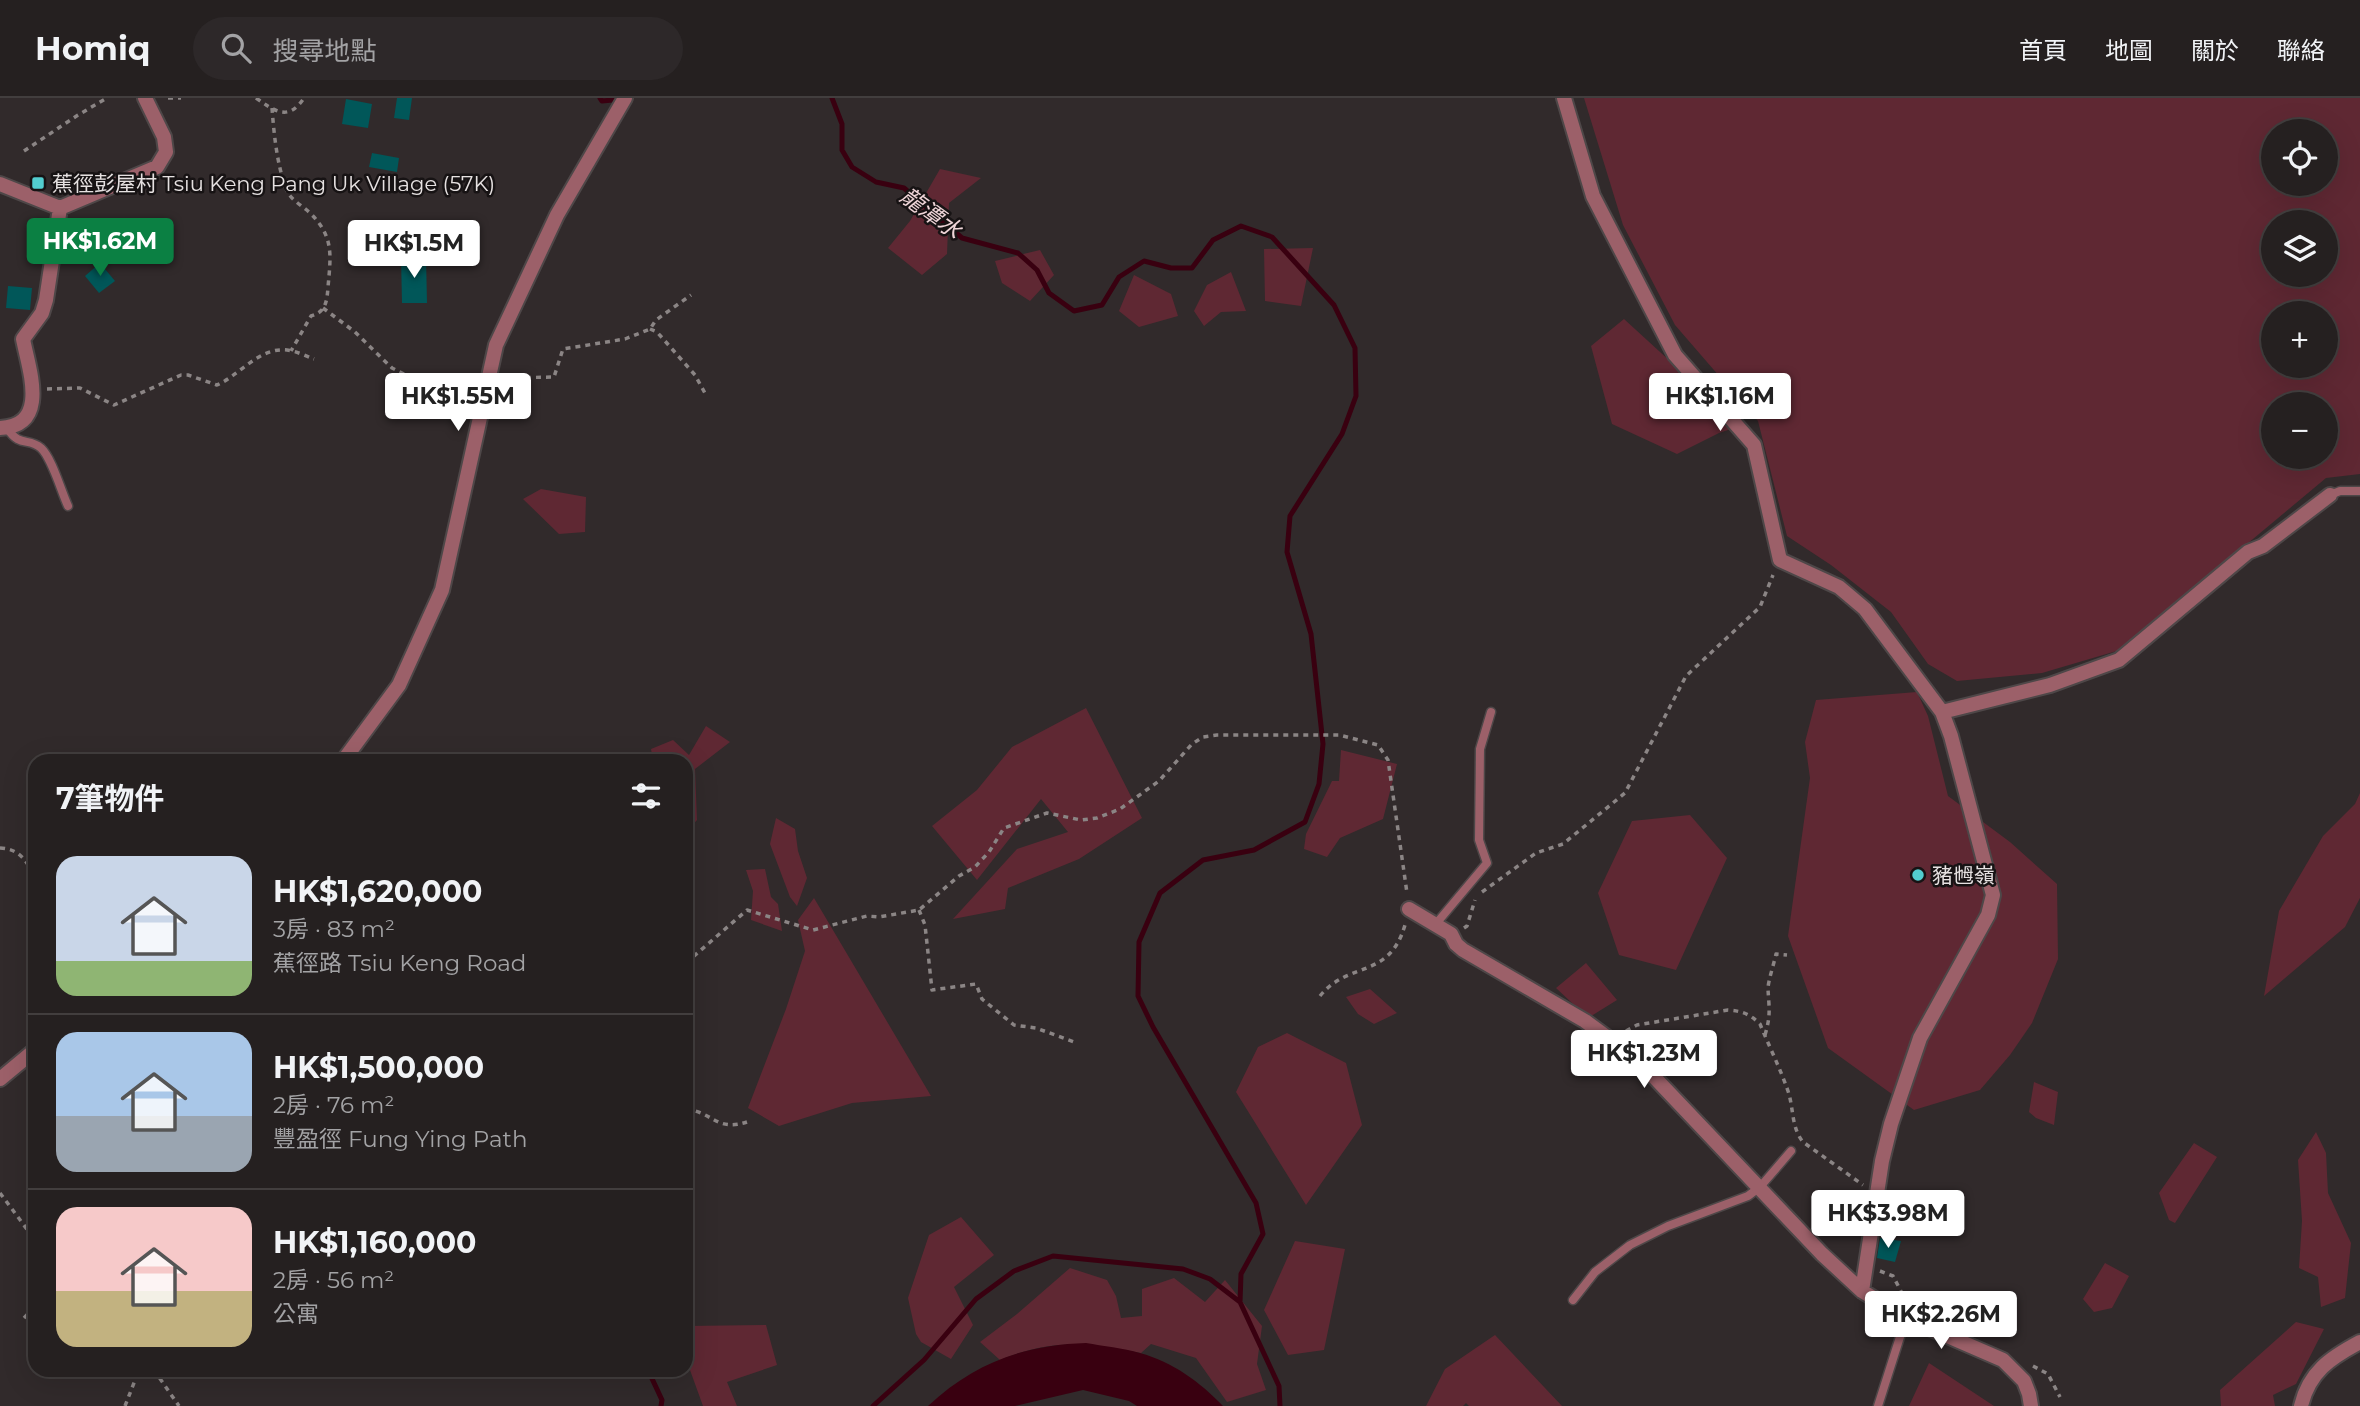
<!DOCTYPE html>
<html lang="zh-TW">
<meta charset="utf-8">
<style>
body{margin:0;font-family:Montserrat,"Noto Sans TC",sans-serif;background:#2d2829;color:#f1f3f6;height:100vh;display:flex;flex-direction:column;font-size:26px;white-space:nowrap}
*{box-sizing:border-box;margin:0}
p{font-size:23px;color:#a3a3a5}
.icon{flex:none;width:38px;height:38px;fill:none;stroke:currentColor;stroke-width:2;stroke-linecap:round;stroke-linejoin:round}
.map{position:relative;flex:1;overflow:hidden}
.side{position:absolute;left:28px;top:656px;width:665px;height:623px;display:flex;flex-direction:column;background:#252020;border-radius:21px;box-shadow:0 7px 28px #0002,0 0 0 2px #423e3e}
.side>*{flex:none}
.fabs{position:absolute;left:2261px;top:21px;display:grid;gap:14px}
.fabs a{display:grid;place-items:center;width:77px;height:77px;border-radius:50%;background:#252020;box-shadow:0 7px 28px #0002,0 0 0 2px #423e3e;font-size:35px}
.price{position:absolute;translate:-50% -60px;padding:0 16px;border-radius:7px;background:#fff;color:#222;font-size:23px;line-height:46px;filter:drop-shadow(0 2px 4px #0008)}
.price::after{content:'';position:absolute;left:50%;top:42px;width:21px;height:16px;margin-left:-10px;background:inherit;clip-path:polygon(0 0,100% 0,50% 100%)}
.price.current{background:#0b8043;color:#fff}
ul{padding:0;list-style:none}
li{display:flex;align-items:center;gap:21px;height:175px;padding:0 28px}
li+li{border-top:2px solid #423e3e}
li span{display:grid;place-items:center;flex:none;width:196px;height:140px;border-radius:21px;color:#555}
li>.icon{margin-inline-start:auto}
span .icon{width:84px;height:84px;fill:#fffc;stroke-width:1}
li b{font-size:30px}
h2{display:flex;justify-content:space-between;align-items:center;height:84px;padding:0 28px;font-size:30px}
header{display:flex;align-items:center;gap:42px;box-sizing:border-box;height:98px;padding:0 35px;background:#252020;border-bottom:2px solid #423e3e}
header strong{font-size:33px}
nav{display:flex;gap:38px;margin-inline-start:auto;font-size:24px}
.search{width:490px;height:63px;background:#2d2829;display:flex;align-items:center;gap:18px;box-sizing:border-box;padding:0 24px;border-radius:38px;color:#a3a3a5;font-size:26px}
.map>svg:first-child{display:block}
.green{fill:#5f2833;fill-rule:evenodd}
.water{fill:#390010}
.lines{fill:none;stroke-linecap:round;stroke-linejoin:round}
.stream{stroke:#390010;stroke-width:5}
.building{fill:#015759}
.service-casing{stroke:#4e4748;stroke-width:11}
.minor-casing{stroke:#4e4748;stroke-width:18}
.path{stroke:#8b8585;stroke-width:3.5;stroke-dasharray:5 5;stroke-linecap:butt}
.service{stroke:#9c6069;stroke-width:8}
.minor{stroke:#9c6069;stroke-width:14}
.poi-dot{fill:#52cdcf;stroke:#171314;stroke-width:2.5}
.labels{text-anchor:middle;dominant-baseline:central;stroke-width:5;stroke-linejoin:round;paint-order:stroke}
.poi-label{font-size:21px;fill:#e6e1e1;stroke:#171314;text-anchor:start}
.water-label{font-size:23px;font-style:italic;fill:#efd5d8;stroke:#171314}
</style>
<header>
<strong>Homiq</strong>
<div class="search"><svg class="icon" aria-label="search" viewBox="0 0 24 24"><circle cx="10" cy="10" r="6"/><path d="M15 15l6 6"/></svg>搜尋地點</div>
<nav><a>首頁</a><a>地圖</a><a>關於</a><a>聯絡</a></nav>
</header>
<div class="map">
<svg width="2360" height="1308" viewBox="0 0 2360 1308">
<rect width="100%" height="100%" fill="#312a2b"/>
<path class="green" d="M1584 0H2360V376L2326 380 2120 552 2042 575 1957 583 1928 566 1891 514 1831 467 1787 438 1758 323 1675 227 1623 127ZM2273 33H2326V86H2273ZM2273 124H2326V177H2273ZM2273 215H2326V268H2273ZM2273 306H2326V359H2273Z
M940 71 981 80 949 105 947 156 922 177 888 150 910 123Z
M1313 150 1301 208 1265 203 1264 151Z
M1040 152 1054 177 1030 203 1002 185 995 163Z
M1231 174 1246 213 1221 214 1204 228 1194 213 1207 187Z
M1134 177 1171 196 1178 218 1139 229 1119 213Z
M1624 221 1683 275 1734 330 1719 335 1677 356 1612 326 1591 248Z
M541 391 586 399 585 434 559 436 523 401Z
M1917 594 1928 618 1948 698 2010 744 2057 786 2058 861 2032 925 2010 957 1980 992 1914 1012 1828 950 1788 838 1810 680 1805 644 1816 602Z
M1086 610 1142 720 1079 761 1008 790 1005 811 953 821 1017 751 1068 734 1041 701 977 782 932 728 977 692 1012 649Z
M706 628 730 644 695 671 697 722 689 731 686 728V663H653L651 651 673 642 689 657Z
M1341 652 1397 666 1383 721 1340 740 1327 759 1304 751 1306 736 1332 683H1339Z
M2360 695V800L2345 829 2264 898 2279 813 2323 738 2355 706Z
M1690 717 1727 760 1676 872 1619 857 1598 795 1632 723Z
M776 720 795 731 798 753 807 780 797 808 790 799 770 746Z
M765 771 771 799 778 806 782 833 751 822 753 793 746 772Z
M814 800 931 998 852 1005 779 1028 748 1010 786 911 805 853 798 822Z
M1586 865 1617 902 1588 920 1556 890Z
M1370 891 1397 915 1374 926 1358 916 1346 899Z
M1287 935 1346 965 1362 1027 1306 1107 1236 994 1258 949Z
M2034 984 2058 994 2054 1027 2036 1020 2029 1014Z
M2316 1034 2326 1055 2328 1095 2351 1145 2345 1200 2321 1209 2318 1179 2299 1170 2302 1123 2298 1062Z
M2194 1045 2217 1059 2175 1125 2169 1122 2159 1095Z
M961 1119 994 1157 954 1189 973 1227 951 1261 921 1244 916 1236 908 1200 929 1137Z
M1295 1143 1345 1151 1324 1252 1288 1257 1264 1212Z
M2105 1165 2129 1178 2112 1210 2094 1214 2083 1201Z
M1070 1170 1107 1182 1116 1198 1121 1220 1142 1218V1191L1174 1180 1205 1204 1225 1182 1262 1228 1257 1266 1266 1292 1227 1304 1196 1260 1151 1246 1141 1255C1085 1245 1054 1240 1000 1262L980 1244 1017 1216Z
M2296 1224 2324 1231 2296 1286 2273 1297 2275 1308H2221L2220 1292Z
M766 1227 777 1267 727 1284 737 1308H703L686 1261V1228Z
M1495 1237 1562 1308H1469L1466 1305 1463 1308H1426L1445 1271Z
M1929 1265 1994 1308H1909Z"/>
<path class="water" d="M1086 1245C1103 1248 1123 1250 1140 1255 1173 1264 1200 1284 1223 1308H1137L1129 1303 1083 1292 1015 1308H928C974 1265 1023 1247 1086 1245Z"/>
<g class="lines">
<path class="stream" d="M600 0 602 3 623 1
M832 0 842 26V52L852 69 876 84 904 90 962 140 1018 155 1037 172 1049 195 1074 213 1102 207 1119 179 1144 163 1171 170H1192L1213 142 1241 128 1272 139 1334 207 1355 250 1356 298 1342 336 1290 418 1287 454 1311 536 1323 646 1319 686 1305 724 1254 752 1203 762 1160 795 1139 844 1138 898 1153 929 1256 1105 1263 1136 1241 1176 1240 1204 1279 1288 1280 1308
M648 1272 662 1302 661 1308
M873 1308 924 1262 976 1201 1014 1173 1053 1158 1183 1171 1210 1181 1240 1204"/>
</g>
<path class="building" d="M397 0H412L409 22 394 20Z
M346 1 372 6 368 30 342 26Z
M372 55 399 60 397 74 369 69Z
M426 158 427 205H402L401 159Z
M100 165 115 183 99 195 85 178Z
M8 188 32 190 30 212 6 210Z
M1880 1140 1901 1143 1895 1164 1877 1160Z"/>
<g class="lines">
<g class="service-casing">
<path id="service" d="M7 330C20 350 28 339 41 350 52 360 61 393 68 408
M2330 397 2340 393H2360
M1435 827 1487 765 1479 742 1480 651 1491 614
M1573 1202 1595 1174 1630 1147 1668 1128 1748 1098 1760 1089 1791 1053
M1878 1308 1906 1220"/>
</g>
<g class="minor-casing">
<path id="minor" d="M1564 0 1593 98 1675 257 1754 347 1780 462 1839 489 1865 511 1942 614 1951 638 1993 797 1988 817 1920 940 1891 1026 1882 1063 1862 1193
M0 86 60 110 157 69 166 54 164 39 145 0
M0 330C50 328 29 272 23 241L42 215 46 202 60 110
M1942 614 2050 587 2119 562 2248 454 2263 448 2330 397
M343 663 399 587 442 492 496 247 557 117 625 0
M1409 811 1451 836 1456 846 1463 852 1585 923 1638 962 1822 1156 1862 1193 1906 1220 2003 1262 2024 1283 2029 1296 2031 1308
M0 981 35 952
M2301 1308C2309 1274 2330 1260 2360 1244"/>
</g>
<path class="path" d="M168 0H181
M256 0C275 13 288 24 304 0
M272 10C274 37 277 66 286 91 290 101 301 107 309 114 334 138 331 156 328 189 327 203 326 214 311 218L291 253
M24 53 78 17 107 0
M323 210 355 234 392 270 420 284 473 281
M650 231 657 234 695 277 706 297
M506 280 554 279 563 251 625 241 650 231 656 222 691 197
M47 291 80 290 114 307 181 277H188L217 287C240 277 259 249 287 252 296 253 306 258 314 261
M0 750C20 751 27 763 35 780
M1482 794 1536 755 1563 746 1625 695 1686 578 1760 509 1773 477
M919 812 925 827 932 892 976 886 982 901 1014 927 1036 930 1077 945
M1464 830 1467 828 1475 802
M686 865 747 812 813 832 867 818 879 819 919 812 959 778 975 769 989 754 1004 730 1047 715 1081 722 1097 720 1120 711 1159 683 1192 646 1203 639 1217 637H1339L1378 647 1388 662 1407 795
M1320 898C1349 862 1389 882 1405 827
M1626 933 1637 927 1728 912C1742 913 1750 916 1760 926 1769 948 1780 970 1788 993 1794 1011 1791 1029 1803 1044L1863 1087
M1765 937C1771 917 1769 910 1768 891 1768 883 1774 866 1776 856L1787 857
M686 1011C713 1014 716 1034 747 1024
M0 1095 35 1142
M1880 1173 1893 1178 1904 1199
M24 1220 35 1208
M2033 1268 2048 1276 2060 1299
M154 1272 179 1308
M125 1308 139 1272"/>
<use href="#service" class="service"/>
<use href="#minor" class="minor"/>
</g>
<g class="poi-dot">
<rect x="31" y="78" width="14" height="14" rx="3.5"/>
<circle cx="1918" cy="777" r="7"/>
</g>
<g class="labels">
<g class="poi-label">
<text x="52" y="85">蕉徑彭屋村 Tsiu Keng Pang Uk Village (57K)</text>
<text x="1932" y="777">豬乸嶺</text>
</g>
<g class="water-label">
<text transform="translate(931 115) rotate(36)">龍潭水</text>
</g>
</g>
</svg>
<div class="fabs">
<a><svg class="icon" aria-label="locate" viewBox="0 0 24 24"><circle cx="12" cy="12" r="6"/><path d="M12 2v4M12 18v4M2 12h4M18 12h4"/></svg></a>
<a><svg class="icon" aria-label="layers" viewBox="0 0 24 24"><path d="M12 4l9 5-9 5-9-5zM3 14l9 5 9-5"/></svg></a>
<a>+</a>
<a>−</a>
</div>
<b class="price current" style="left:100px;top:180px">HK$1.62M</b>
<b class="price" style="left:414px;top:182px">HK$1.5M</b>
<b class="price" style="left:458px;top:335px">HK$1.55M</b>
<b class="price" style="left:1720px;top:335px">HK$1.16M</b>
<b class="price" style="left:1644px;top:992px">HK$1.23M</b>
<b class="price" style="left:1888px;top:1152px">HK$3.98M</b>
<b class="price" style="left:1941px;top:1253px">HK$2.26M</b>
<section class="side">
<h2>7筆物件<svg class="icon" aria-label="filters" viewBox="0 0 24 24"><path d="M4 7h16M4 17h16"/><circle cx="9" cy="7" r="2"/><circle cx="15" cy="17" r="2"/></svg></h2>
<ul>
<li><span style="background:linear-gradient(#c9d6e8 75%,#8fb573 0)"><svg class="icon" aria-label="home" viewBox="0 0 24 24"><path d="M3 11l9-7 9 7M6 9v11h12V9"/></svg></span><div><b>HK$1,620,000</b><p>3房 · 83 m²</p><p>蕉徑路 Tsiu Keng Road</p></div></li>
<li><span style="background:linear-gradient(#a9c7e8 60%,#9aa5b1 0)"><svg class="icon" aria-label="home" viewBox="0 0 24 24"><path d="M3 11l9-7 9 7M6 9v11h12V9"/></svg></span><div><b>HK$1,500,000</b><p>2房 · 76 m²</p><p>豐盈徑 Fung Ying Path</p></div></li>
<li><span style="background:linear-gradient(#f6c9c9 60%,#c2b280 0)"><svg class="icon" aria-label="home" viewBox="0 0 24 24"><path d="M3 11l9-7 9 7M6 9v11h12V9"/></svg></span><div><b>HK$1,160,000</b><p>2房 · 56 m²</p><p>公寓</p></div></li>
</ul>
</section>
</div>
